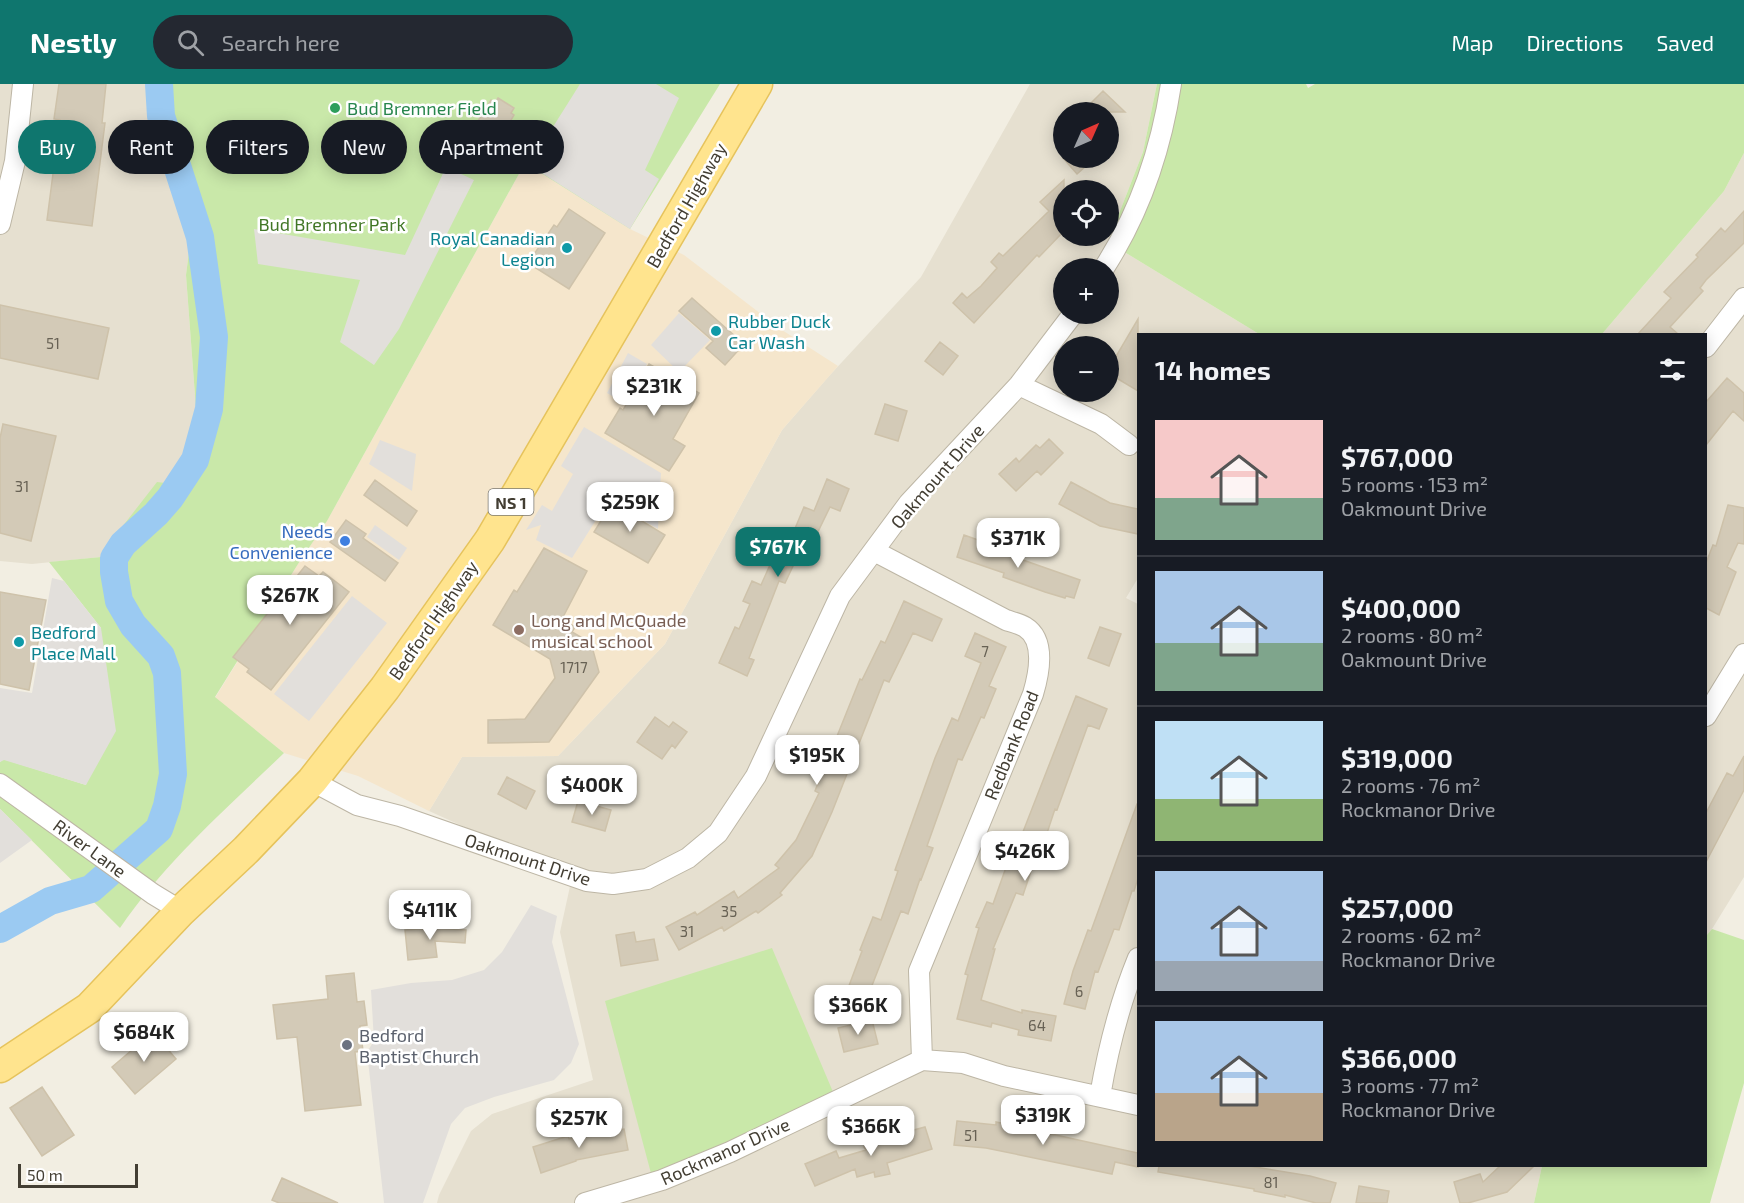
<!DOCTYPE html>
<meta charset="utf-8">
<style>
body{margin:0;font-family:"Exo 2",sans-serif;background:#242831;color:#f1f3f6;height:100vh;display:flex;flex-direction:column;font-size:22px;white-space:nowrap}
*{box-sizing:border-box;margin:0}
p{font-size:20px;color:#9ea1a6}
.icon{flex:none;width:33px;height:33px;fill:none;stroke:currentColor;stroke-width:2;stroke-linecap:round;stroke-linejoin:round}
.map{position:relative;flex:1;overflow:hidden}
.details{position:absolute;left:1137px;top:249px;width:570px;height:834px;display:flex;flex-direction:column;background:#171b24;border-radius:0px;box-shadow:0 3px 15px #0003}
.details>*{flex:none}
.top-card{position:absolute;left:18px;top:36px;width:570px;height:54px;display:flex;gap:12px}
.needle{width:39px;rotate:45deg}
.fabs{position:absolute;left:1053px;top:18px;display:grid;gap:12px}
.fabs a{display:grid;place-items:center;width:66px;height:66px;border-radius:50%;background:#171b24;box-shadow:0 3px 15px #0003;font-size:30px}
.scale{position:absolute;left:18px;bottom:15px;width:120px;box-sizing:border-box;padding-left:6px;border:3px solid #433e33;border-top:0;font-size:16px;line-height:21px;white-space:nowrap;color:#433e33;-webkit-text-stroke:4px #fff;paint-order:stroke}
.price{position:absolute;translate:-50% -51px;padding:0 14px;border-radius:12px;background:#fff;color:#222;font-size:20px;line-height:39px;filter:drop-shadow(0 2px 3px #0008)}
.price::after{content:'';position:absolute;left:50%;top:36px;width:18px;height:14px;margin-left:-9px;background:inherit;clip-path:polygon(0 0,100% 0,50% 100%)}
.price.selected{background:#0f766e;color:#fff}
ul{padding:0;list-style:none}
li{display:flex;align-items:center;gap:18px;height:150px;padding:0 18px}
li+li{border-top:2px solid #363941}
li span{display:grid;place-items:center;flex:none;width:168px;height:120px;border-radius:0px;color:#555}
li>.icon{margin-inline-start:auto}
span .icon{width:72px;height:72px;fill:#fffc;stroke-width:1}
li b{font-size:26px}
h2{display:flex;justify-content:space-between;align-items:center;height:72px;padding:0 18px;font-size:26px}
.pill{padding:0 21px;border-radius:27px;background:#171b24;box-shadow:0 3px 15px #0003;font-size:21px;line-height:54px}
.pill.selected{background:#0f766e;color:#fff}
header{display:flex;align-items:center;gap:36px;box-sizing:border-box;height:84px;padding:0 30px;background:#0f766e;color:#fff}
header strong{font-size:28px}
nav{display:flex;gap:33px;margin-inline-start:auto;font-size:21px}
.search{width:420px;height:54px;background:#242831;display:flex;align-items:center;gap:15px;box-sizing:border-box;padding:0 21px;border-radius:33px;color:#9ea1a6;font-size:22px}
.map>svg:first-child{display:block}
.residential{fill:#e6e0d0;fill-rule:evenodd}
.commercial{fill:#f5e6cc}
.green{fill:#c9e8a9}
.parking{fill:#e2dfdb}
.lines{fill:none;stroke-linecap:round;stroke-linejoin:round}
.river{stroke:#9bcaf2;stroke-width:28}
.building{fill:#d3cab7;stroke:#cec2aa;stroke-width:1.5}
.minor-casing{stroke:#bdb6a5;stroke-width:22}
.primary-casing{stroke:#e6c35c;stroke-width:33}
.minor{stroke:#fff;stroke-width:20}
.primary{stroke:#ffe48e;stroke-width:30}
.leisure-dot{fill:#2e9e5b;stroke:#fff;stroke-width:2}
.culture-dot{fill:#0f9aa8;stroke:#fff;stroke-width:2}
.shop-dot{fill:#3f7fe0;stroke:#fff;stroke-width:2}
.education-dot{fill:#8d6e63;stroke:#fff;stroke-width:2}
.worship-dot{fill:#6b7280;stroke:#fff;stroke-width:2}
.labels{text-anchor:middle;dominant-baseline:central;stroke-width:5;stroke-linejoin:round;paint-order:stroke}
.number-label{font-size:15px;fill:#676154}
.shield{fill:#fff;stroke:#7b7870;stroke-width:1.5}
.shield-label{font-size:16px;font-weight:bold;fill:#433e33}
.leisure-label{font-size:18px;fill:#27864d;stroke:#fff;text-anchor:start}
.street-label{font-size:18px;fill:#433e33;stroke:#fff}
.park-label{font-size:18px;fill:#407625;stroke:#fff}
.culture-label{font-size:18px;fill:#0d838f;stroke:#fff;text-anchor:start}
.shop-label{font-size:18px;fill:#366cbe;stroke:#fff;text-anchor:end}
.education-label{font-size:18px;fill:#785e54;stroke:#fff;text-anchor:start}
.worship-label{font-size:18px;fill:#5b616d;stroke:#fff;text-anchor:start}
</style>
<header>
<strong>Nestly</strong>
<div class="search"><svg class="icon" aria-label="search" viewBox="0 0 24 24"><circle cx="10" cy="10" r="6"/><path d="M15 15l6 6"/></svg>Search here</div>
<nav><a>Map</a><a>Directions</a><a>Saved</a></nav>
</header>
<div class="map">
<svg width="1744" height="1119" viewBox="0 0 1744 1119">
<rect width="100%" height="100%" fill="#f2eee2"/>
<path class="residential" d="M0 0H161L170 67 193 136 186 191 196 325 190 377 181 401 122 443 101 473 32 480 0 477Z
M1030 0H1157L1143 68 1108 158 1259 250H1138V494L1126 514 1138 520V1082H1542L1534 1119H437L439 1111 471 1047 492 1030 593 996 560 848 574 784 478 749 429 727 462 673 558 672 665 560 782 346 829 292 921 193ZM1064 28H1108V74H1064ZM1064 106H1108V152H1064ZM1064 184H1108V230H1064ZM1064 262H1108V308H1064Z
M1744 69V793L1712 845 1706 852V250H1602L1724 107Z"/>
<path class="commercial" d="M525 79 630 145 684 171 782 246 838 282 782 346 665 560 558 672 462 673 429 727 358 692 284 669 215 614 298 480 327 437Z"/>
<path class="green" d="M161 0H720L630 145 525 79 327 437 298 480 215 613 284 669C226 725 165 778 120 844L0 725V678L3 675 86 701 101 544 49 478 101 473 122 443 157 398 181 401 190 377 196 325 186 191 193 136 170 67Z
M1157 0H1306L1308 4 1315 0H1744V69L1724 107 1602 250H1259L1108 158 1143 68Z
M1712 845 1744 856V999L1710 1119H1534L1542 1082H1706V852Z
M772 864 836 1015 652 1093 605 917Z"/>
<path class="parking" d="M580 0H656L679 14 645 86 659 95 630 145 529 81Z
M446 83 474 96 399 245 374 281 340 258 360 196 258 180 254 145 405 171Z
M679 229 710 256 679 288 651 261Z
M628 269 647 280 624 319 607 309Z
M584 343 661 389 658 445 612 419 600 437 596 436 572 474 536 456 541 441 526 446 542 421 552 427 573 390 561 382Z
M380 356 416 370 412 407 369 380Z
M375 441 407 464 399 476 367 453Z
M52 494 64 497 101 544 116 647 86 701 4 676 0 678V604L32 609Z
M352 512 387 539 309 637 274 610Z
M0 725 32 756 0 779Z
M531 821 557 832 552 858 579 960 571 979 554 996 494 1013 465 1024 451 1040 423 1119H384L367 968 374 957 371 906 411 899 452 896 484 886 502 868Z"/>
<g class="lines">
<path class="river" d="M0 845 50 817 91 805 159 745 167 722 173 690 167 589 161 572 133 541 119 517 114 488V474L123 460 156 430 170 414 195 376 209 325 214 253 200 153 161 32 159 0"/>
</g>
<path class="building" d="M59 0H106L102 39H105L92 142 47 136 60 36 54 35Z
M1103 7 1125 28H1082Z
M498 14 514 24 511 29 514 31 504 48 507 50 498 65 495 62 490 71 463 54 472 40 475 42 491 16 495 19Z
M1063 74H1095L1077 90Z
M1064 96V147L1039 173 1037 171 974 239 953 219 962 209 967 214 981 202 997 184 991 178 999 169 1003 172 1049 127 1040 118Z
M569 125 605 149 569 205 528 179 554 141 557 143Z
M1744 127V159L1706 196 1700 204 1703 207 1670 243 1678 250H1638L1671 214 1664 208 1698 173 1696 171 1721 144 1725 148Z
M692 214 744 260 725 281 706 264 713 257 679 227Z
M0 221 109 244 98 295 0 274Z
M1138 235V307L1108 289V286Z
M940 258 958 272 943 291 925 277Z
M649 280 699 309 673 355 685 362 669 387 605 349 620 324 623 326Z
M1727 294 1744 309V337L1733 327 1706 361V318Z
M885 320 907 327 898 357 875 350Z
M3 340 56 352 31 457 0 449V354Z
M1049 355 1063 369 1041 391 1037 387 1016 407 999 390 1016 374 1019 378 1036 361 1040 364Z
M827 395 849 405 840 427 830 423 809 466 802 463 785 499 779 497 749 574 754 576 747 592 719 579 735 543 739 545 750 520 743 517 752 497 761 501 778 463 786 466 804 423 814 427Z
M375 396 417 427 407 442 364 411Z
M1071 398 1110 419 1138 425V450L1100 442 1059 420Z
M612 419 665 451 648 479 594 448Z
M1728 421 1744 424V460L1738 459 1727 483 1736 488 1719 531 1706 524V479L1713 461 1716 462Z
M346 436 366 450 363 454 398 479 385 497 330 458Z
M964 451 998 463 997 467 1080 496 1074 514 1066 512 1065 514 1045 508 1003 493 1004 489 957 473Z
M544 464 587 487 562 535 575 543 572 548 591 559 599 588 549 658 488 659V636L525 635 555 594 550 575 493 541 514 506 517 508Z
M305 482 319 492 323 488 349 508 271 606 247 588 249 585 233 573Z
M0 508 46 516 29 606 0 600Z
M904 517 942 535 932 557 913 549 889 598 884 596 832 728 812 772 780 809 782 811 758 829 756 827 724 847 722 843 679 866 666 843 695 828 697 831 734 807 738 814 779 784 775 781 796 756 819 709 815 707 860 595 862 596 881 557 885 559Z
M1100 543 1121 550 1109 582 1088 574Z
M975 549 1006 563 989 602 996 605 984 634 981 633 962 676 958 675 927 762 933 764 921 796 920 795 908 830 901 827 864 922 844 915 862 867 860 866 873 833 881 836 898 787 895 786 935 674 952 634 958 637 981 579 965 572Z
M1076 612 1107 625 1099 645 1088 641 1057 726 1055 725 1038 776 1035 775 1023 811 1016 809 993 865H995L981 916 1022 929V926L1056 932 1051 957 1018 951 1019 946 992 939 991 943 957 935 968 891 965 890 979 844 976 843 987 818 993 820 1009 775 1012 776Z
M655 633 669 643 673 638 687 648 675 664 672 661 662 675 637 658Z
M1744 672V706L1706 778V729L1727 689 1733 692Z
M507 693 535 707 526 725 498 710Z
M578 717 611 726 605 747 572 738Z
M1137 720H1138V794L1134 807H1132L1119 846 1114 845 1098 888 1095 887 1085 925 1064 920 1073 887 1088 846 1091 847Z
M434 844 466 846 465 859 435 857 437 873 408 876 405 846Z
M634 848 636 858 654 855 658 876 621 882 616 851Z
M354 889 357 918 364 917 367 941 360 942 363 967 355 968 361 1021 305 1027 297 953 277 955 273 921 328 915 326 892Z
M872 936 878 960 844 968 838 944Z
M153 948 176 975 135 1010 112 983Z
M42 1003 74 1051 42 1072 10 1024Z
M957 1037 996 1041V1038L1138 1069V1083L1115 1078 1112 1090 986 1064 954 1061Z
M908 1043 910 1047 925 1043 932 1065 887 1079 890 1090 875 1093 874 1088 857 1093 855 1085 815 1102 805 1080 836 1067 839 1074 866 1066 864 1063 895 1056 893 1048Z
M624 1045 628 1066 576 1076V1077L541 1089 533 1063 568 1052 569 1055Z
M1159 1082H1249L1310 1092 1336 1099 1330 1119H1316L1285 1111V1113L1254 1107V1105L1158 1088Z
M1500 1082H1534L1507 1108 1468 1119H1460L1454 1098 1480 1090 1483 1098Z
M282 1094 338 1119H279L272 1116Z
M1359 1102 1389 1107 1387 1119H1356Z"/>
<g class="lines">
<g class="minor-casing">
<path id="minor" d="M0 140 15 77 23 0
M1104 184C1140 128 1161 66 1171 0
M1706 263 1744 214
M1019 301 1101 340 1129 361
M874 467 1006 536C1012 538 1020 540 1025 543 1046 556 1039 590 1033 610L919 887 922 976
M1706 632 1744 570
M312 697 357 721 400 732 587 797 613 800 647 795 688 774 718 749 756 692 840 512 909 419 1019 301 1073 230
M0 700 153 810 181 827
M1100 1012C1108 965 1120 918 1138 874
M585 1119 662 1096 730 1068 922 976 963 979 1004 992 1138 1021"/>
</g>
<g class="primary-casing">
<path id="primary" d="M0 983 89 924 181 827 246 766 312 697 385 604 490 456 757 0"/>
</g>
<use href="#minor" class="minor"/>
<use href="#primary" class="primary"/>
</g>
<circle class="leisure-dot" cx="335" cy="24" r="6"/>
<g class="culture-dot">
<circle cx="567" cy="164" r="6"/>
<circle cx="716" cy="247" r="6"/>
<circle cx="19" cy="558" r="6"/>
</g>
<circle class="shop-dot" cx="345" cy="457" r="6"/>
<circle class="education-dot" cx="519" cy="546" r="6"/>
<circle class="worship-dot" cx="347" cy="961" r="6"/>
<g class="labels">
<g class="number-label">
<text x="53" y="259">51</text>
<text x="22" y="402">31</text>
<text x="985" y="567">7</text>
<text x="574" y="583">1717</text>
<text x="729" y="827">35</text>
<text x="687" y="847">31</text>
<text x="1079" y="907">6</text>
<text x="1037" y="941">64</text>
<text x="971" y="1051">51</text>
<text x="1271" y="1098">81</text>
</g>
<rect class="shield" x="488.5" y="405" width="45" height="26" rx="4.5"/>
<g class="shield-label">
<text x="511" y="418">NS 1</text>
</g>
<g class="leisure-label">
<text x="347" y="24">Bud Bremner Field</text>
</g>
<g class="street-label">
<text transform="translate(686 121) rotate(-60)">Bedford Highway</text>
<text transform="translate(937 392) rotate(-49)">Oakmount Drive</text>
<text transform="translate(433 536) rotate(-55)">Bedford Highway</text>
<text transform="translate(1011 661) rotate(-68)">Redbank Road</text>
<text transform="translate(90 764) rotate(36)">River Lane</text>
<text transform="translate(528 775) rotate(18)">Oakmount Drive</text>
<text transform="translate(725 1067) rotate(-24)">Rockmanor Drive</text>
</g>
<g class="park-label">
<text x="332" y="140">Bud Bremner Park</text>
</g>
<g class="culture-label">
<text x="555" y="154" text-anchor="end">Royal Canadian<tspan x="555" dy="21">Legion</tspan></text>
<text x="728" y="237">Rubber Duck<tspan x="728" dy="21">Car Wash</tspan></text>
<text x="31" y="548">Bedford<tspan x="31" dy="21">Place Mall</tspan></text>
</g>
<g class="shop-label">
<text x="333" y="447">Needs<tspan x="333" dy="21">Convenience</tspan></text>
</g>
<g class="education-label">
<text x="531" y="536">Long and McQuade<tspan x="531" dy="21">musical school</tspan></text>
</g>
<g class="worship-label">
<text x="359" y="951">Bedford<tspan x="359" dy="21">Baptist Church</tspan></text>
</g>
</g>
</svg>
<div class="fabs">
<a><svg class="needle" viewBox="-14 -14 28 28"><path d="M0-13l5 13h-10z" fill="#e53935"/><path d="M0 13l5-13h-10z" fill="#9ea1a6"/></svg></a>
<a><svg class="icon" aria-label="locate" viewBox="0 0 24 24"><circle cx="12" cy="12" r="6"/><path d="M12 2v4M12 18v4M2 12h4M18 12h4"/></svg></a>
<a>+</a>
<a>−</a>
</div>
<div class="scale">50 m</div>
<b class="price" style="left:654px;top:333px">$231K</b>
<b class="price" style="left:630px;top:449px">$259K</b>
<b class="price" style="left:1018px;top:485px">$371K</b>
<b class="price selected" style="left:778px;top:494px">$767K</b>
<b class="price" style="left:290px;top:542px">$267K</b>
<b class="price" style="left:817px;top:702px">$195K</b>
<b class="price" style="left:592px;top:732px">$400K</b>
<b class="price" style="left:1025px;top:798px">$426K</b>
<b class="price" style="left:430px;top:857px">$411K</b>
<b class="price" style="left:858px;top:952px">$366K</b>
<b class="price" style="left:144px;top:979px">$684K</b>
<b class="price" style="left:1043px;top:1062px">$319K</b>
<b class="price" style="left:579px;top:1065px">$257K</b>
<b class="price" style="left:871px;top:1073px">$366K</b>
<div class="top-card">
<a class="pill selected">Buy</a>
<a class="pill">Rent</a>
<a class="pill">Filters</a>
<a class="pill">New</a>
<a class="pill">Apartment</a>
</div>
<section class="details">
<h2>14 homes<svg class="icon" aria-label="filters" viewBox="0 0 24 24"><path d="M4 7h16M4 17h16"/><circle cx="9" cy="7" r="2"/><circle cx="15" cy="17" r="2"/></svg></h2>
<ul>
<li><span style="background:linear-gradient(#f6c9c9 65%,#7fa58c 0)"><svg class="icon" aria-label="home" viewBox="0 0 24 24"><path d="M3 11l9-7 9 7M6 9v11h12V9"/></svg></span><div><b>$767,000</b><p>5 rooms · 153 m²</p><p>Oakmount Drive</p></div></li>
<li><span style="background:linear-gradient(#a9c7e8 60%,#7fa58c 0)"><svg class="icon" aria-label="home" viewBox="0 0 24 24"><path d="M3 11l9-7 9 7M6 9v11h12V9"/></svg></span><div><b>$400,000</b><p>2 rooms · 80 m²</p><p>Oakmount Drive</p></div></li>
<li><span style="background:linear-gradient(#bfe0f5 65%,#8fb573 0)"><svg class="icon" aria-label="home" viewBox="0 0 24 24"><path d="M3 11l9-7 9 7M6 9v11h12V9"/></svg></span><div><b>$319,000</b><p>2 rooms · 76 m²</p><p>Rockmanor Drive</p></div></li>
<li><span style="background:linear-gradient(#a9c7e8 75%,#9aa5b1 0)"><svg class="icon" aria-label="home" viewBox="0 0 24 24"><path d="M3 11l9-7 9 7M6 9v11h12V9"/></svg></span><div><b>$257,000</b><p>2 rooms · 62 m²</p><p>Rockmanor Drive</p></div></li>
<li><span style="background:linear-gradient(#a9c7e8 60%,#b9a48a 0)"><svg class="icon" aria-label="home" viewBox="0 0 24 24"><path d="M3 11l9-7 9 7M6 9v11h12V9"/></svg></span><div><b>$366,000</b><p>3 rooms · 77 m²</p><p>Rockmanor Drive</p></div></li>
</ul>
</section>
</div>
